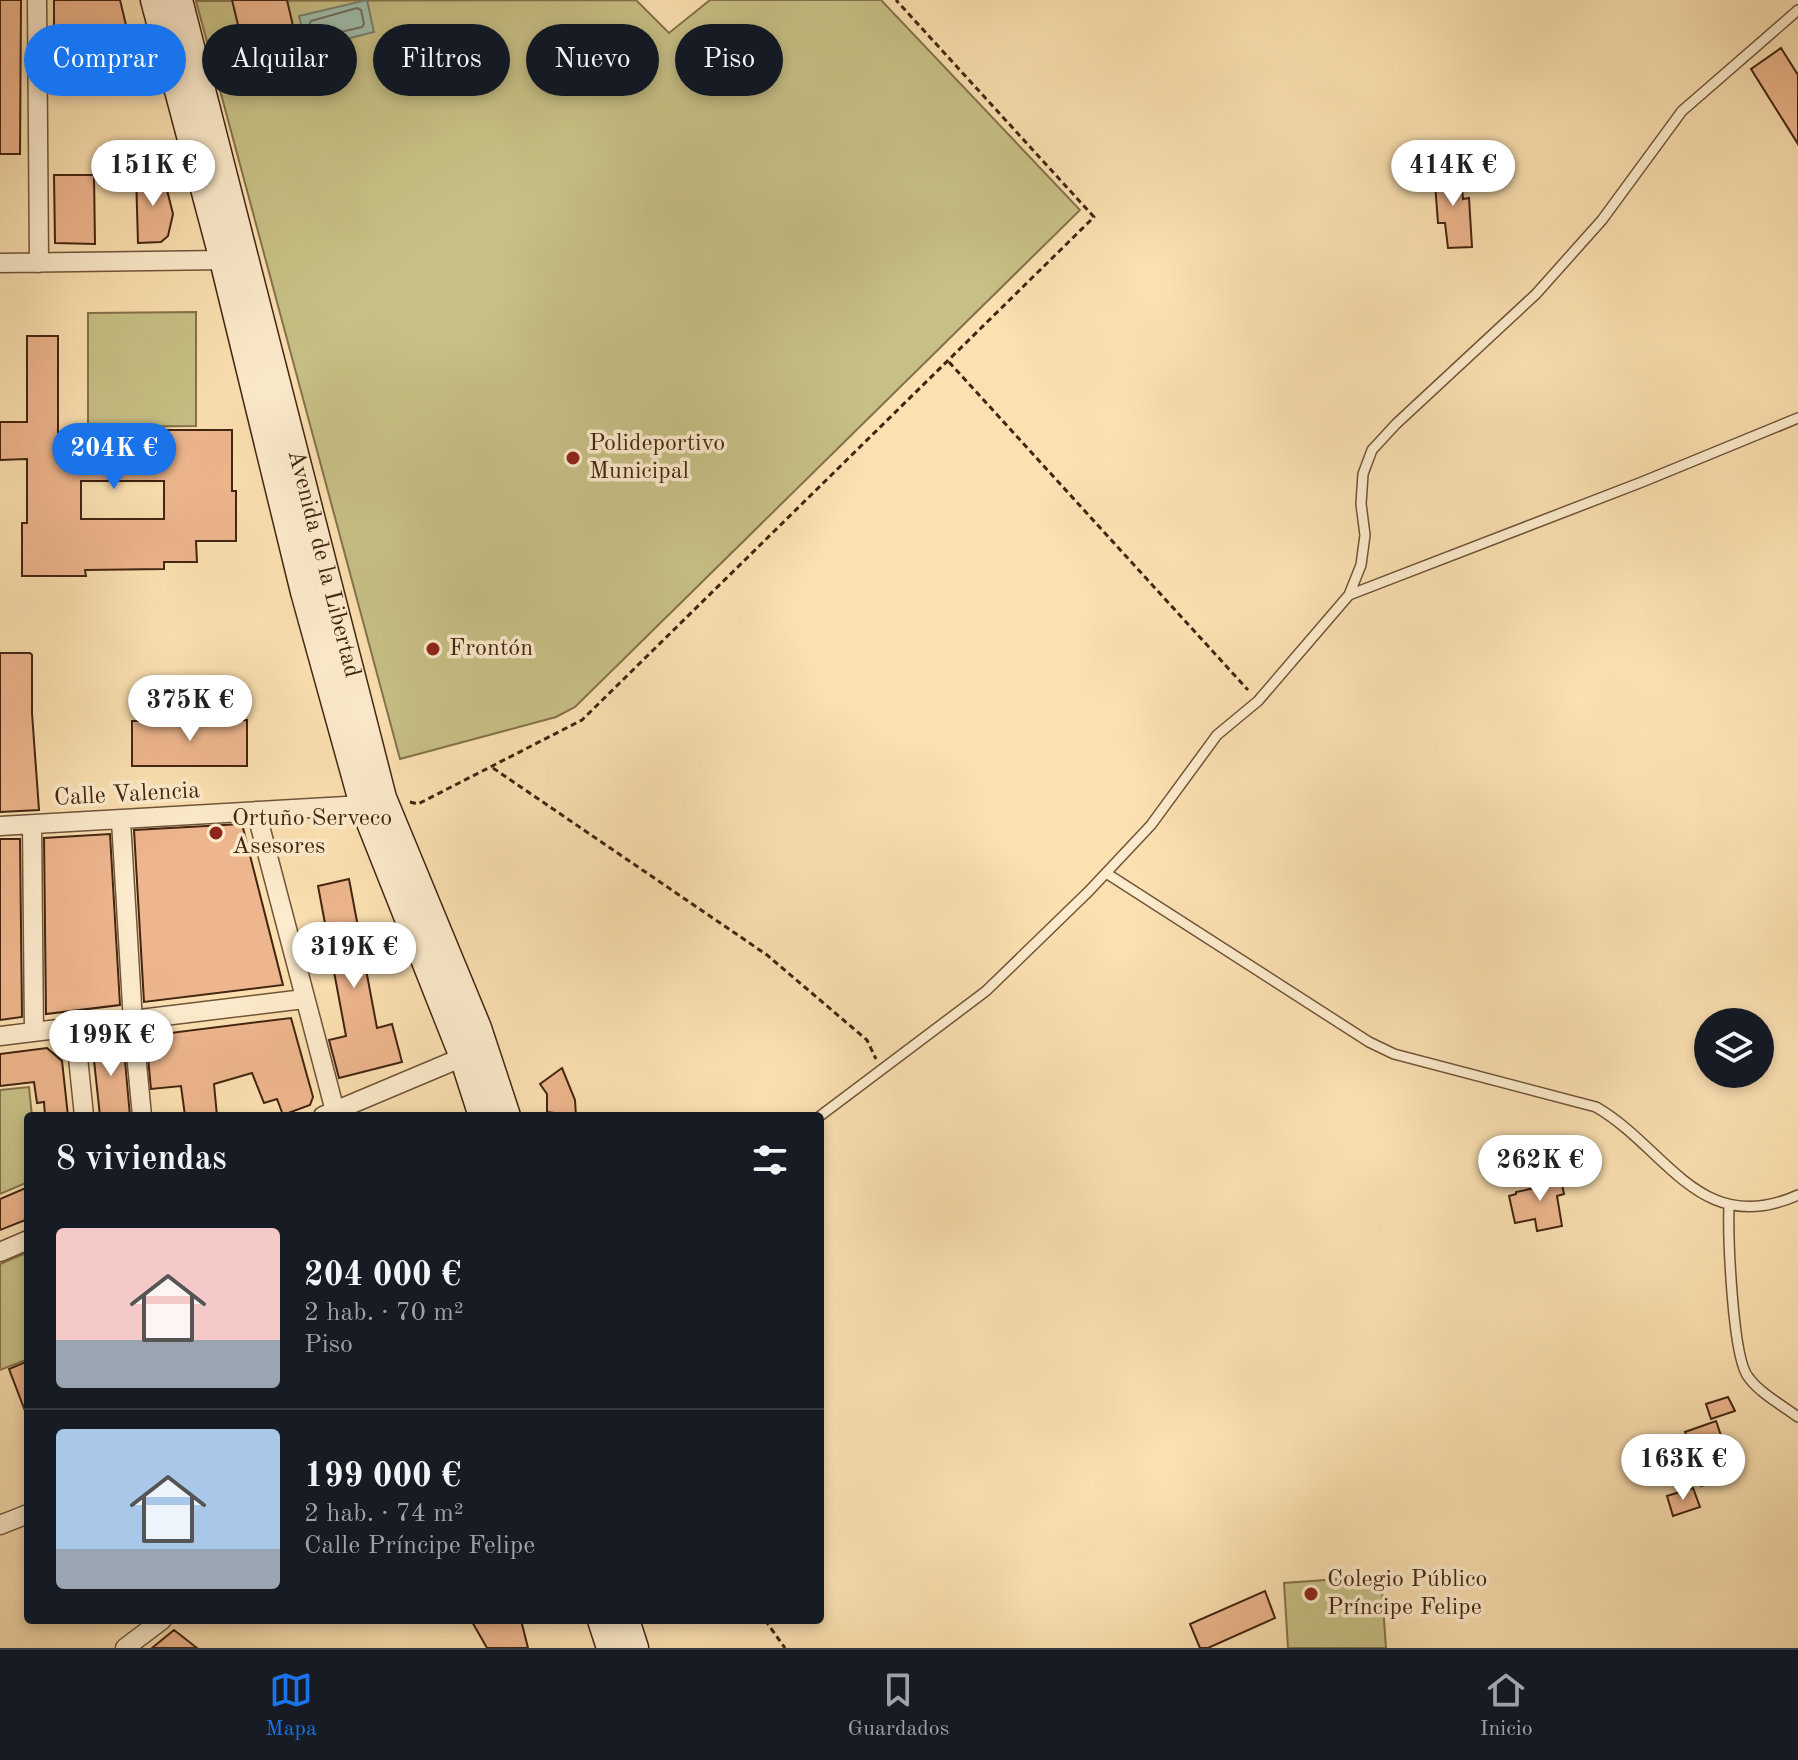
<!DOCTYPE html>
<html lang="es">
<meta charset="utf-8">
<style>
body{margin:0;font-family:"Old Standard TT",serif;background:#242831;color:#f1f3f6;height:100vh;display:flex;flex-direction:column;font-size:30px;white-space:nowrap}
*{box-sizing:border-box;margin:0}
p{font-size:26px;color:#9ea1a6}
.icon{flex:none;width:44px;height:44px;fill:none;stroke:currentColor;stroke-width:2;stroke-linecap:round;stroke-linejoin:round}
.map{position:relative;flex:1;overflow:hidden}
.panel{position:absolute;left:24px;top:1112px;width:800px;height:512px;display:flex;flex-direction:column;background:#171b24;border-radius:8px;box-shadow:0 4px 12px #0003}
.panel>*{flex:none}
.guide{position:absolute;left:24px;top:24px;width:800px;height:72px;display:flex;gap:16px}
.tools{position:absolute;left:1694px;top:1008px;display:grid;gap:16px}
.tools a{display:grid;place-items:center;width:80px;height:80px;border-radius:50%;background:#171b24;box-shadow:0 4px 12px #0003;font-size:40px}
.price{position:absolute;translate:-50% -68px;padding:0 18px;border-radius:28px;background:#fff;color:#222;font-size:26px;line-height:52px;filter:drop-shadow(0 2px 4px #0008)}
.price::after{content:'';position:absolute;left:50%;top:48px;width:24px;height:18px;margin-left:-12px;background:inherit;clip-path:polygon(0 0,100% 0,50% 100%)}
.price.active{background:#1a73e8;color:#fff}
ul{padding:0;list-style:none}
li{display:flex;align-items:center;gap:24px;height:200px;padding:0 32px}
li+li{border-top:2px solid #363941}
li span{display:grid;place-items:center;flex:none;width:224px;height:160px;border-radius:8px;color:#555}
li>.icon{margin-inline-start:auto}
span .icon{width:96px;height:96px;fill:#fffc;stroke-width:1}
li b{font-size:34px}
h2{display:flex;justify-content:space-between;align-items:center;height:96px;padding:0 32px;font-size:34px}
.tag{padding:0 28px;border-radius:36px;background:#171b24;box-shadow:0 4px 12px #0003;font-size:28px;line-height:72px}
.tag.active{background:#1a73e8;color:#fff}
.menu{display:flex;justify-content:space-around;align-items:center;height:112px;border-top:2px solid #363941;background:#171b24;font-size:22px;color:#9ea1a6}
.menu a{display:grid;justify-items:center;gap:4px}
.menu .active{color:#1a73e8}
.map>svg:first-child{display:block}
.green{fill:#c7c086;stroke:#85724b;stroke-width:2}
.water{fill:#9fbdac;stroke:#7a806e;stroke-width:2}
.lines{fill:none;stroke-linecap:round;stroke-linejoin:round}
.shore{stroke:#71715e;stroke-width:2}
.building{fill:#eeb68e;stroke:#432510;stroke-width:2;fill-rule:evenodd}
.lane-casing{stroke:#715438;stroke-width:12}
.street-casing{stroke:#715438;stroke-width:21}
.secondary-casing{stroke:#432510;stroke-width:29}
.path{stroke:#432510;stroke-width:3;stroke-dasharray:6 4;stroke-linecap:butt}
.lane{stroke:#fcebcc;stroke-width:9}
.street{stroke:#fcebcc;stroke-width:18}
.secondary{stroke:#fcebcc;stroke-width:26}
.poi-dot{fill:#8f2418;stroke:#fcebcc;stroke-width:3}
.labels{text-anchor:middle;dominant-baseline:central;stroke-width:7;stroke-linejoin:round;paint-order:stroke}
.poi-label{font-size:24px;fill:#432510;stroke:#fcebcc;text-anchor:start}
.street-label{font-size:24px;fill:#432510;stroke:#fcebcc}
</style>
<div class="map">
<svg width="1798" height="1648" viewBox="0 0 1798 1648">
<rect width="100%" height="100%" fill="#fbe0b1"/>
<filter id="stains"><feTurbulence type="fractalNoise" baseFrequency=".0025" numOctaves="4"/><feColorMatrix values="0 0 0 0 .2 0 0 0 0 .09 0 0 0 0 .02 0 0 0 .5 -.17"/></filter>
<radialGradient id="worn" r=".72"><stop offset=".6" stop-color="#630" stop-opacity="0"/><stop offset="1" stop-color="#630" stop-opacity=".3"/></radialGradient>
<path class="green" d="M636 0 669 33 710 0H881L1080 210 575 707 556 717 400 759 196 1Z
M196 312V426L88 427V313Z
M29 1087 32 1116H28V1182L0 1194V1090Z
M28 1252V1359L0 1370V1264Z
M1381 1576 1386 1648H1288L1284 1583Z"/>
<path class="water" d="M367 0 374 32 307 49 299 16Z"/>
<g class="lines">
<path class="shore" d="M357 8 361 10 364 24 362 27 316 38 312 36 309 25 311 21Z"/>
</g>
<path class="building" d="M0 0H21L20 154H0Z
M54 0H120L133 54H54Z
M232 0H287L302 65 281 70 283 80 253 87Z
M1781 48 1798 75V144L1751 69Z
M1460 168 1463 199 1469 198 1472 247 1448 248 1445 223H1438L1434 170Z
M136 174H163L173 214 168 236 161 242 138 243Z
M54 175H94L95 244 55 243Z
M27 336H58V457H92V454H168V430H232V491H236V541H196L197 562H164V569L85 570 86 576H22V523H27V459L0 460V422H27ZM81 481H164V519H81Z
M0 653H30L32 655V713L39 810 0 812Z
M247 720V766H132V721Z
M242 824 283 985 144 1002 134 830Z
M110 834 120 1005 46 1014 44 838Z
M0 839H20L22 1017 0 1020Z
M349 879 377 1028 392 1024 402 1062 339 1078 329 1040 346 1036 318 886Z
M291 1018 313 1097 310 1105 283 1115 277 1099 264 1103 252 1073 214 1084 217 1116H185L181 1086 151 1089 146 1036Z
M123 1039 130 1116H100L92 1042Z
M47 1048 62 1061 68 1116H45L44 1102 37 1103 34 1082 0 1086V1054Z
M562 1068 575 1100 576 1116 547 1112V1094L540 1084Z
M1559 1170 1564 1194 1557 1196 1562 1226 1537 1231 1535 1219 1515 1223 1509 1196 1516 1194V1192L1545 1186 1543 1173Z
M28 1187V1219L0 1230V1199Z
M28 1361V1415L27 1416 9 1369Z
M1728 1397 1735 1411 1711 1419 1706 1404Z
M1716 1421 1735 1476 1701 1486 1685 1432Z
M1693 1488 1700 1507 1673 1516 1667 1496Z
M1265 1591 1275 1618 1208 1648H1200L1190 1624Z
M471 1620H521L528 1648H487Z
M174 1630 197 1648H152Z"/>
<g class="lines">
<g class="lane-casing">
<path id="lane" d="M1349 595 1642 482 1798 418
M1106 873 1369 1042 1394 1054 1596 1107C1667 1148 1700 1239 1798 1195
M820 1116 986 991 1089 891 1151 825 1217 735 1258 701 1349 595 1361 565 1365 535 1361 504 1363 474 1372 450 1396 424 1536 294 1602 220 1682 111 1798 10
M1729 1205C1728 1234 1732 1360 1749 1378 1761 1394 1782 1405 1798 1417"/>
</g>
<g class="street-casing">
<path id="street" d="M37 0 39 263
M0 263 223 260 233 257
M256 811 335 1111
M121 821 133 1022 142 1116
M32 825 34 1032
M0 826 363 805 373 802
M75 1028 84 1116
M0 1036 304 999
M323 1116 463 1057
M0 1252 28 1240
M0 1525 28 1514
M125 1648 162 1620"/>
</g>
<g class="secondary-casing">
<g id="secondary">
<path d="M154 0 223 260 304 592 363 805 463 1057 482 1116"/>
<path id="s1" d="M179 0 383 798 478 1028 507 1116"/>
<path d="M601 1620 610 1648"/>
<path d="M626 1620 635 1648"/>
</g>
</g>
<path class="path" d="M949 362 1248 690
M493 768 767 955 867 1040 876 1059
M410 802 418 804 582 720 1094 217 896 0
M765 1620 785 1648"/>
<use href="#lane" class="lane"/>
<use href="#street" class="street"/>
<use href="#secondary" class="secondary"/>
</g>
<g class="poi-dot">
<circle cx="573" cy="458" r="8"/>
<circle cx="433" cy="649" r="8"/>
<circle cx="216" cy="833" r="8"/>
<circle cx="1311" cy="1594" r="8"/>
</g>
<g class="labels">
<g class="poi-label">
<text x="589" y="444">Polideportivo<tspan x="589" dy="28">Municipal</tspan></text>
<text x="449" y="649">Frontón</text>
<text x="232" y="819">Ortuño Serveco<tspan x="232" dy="28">Asesores</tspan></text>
<text x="1327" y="1580">Colegio Público<tspan x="1327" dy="28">Príncipe Felipe</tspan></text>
</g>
<g class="street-label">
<text stroke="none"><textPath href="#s1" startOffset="582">Avenida de la Libertad</textPath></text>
<text transform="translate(127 795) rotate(-3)">Calle Valencia</text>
</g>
</g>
<rect width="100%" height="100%" filter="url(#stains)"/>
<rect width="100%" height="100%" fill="url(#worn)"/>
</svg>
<div class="tools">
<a><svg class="icon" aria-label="layers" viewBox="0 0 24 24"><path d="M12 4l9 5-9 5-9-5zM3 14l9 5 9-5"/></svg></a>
</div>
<b class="price" style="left:153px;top:208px">151K €</b>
<b class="price" style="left:1453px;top:208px">414K €</b>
<b class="price active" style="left:114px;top:491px">204K €</b>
<b class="price" style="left:190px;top:743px">375K €</b>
<b class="price" style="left:354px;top:990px">319K €</b>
<b class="price" style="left:111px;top:1078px">199K €</b>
<b class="price" style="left:1540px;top:1203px">262K €</b>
<b class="price" style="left:1683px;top:1502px">163K €</b>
<div class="guide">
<a class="tag active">Comprar</a>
<a class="tag">Alquilar</a>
<a class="tag">Filtros</a>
<a class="tag">Nuevo</a>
<a class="tag">Piso</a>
</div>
<section class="panel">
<h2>8 viviendas<svg class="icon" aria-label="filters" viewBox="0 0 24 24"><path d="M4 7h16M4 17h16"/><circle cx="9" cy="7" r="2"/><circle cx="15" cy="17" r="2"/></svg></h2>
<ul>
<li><span style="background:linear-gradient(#f6c9c9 70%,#9aa5b1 0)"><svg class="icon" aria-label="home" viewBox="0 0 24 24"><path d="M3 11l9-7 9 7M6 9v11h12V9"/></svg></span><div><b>204 000 €</b><p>2 hab. · 70 m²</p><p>Piso</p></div></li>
<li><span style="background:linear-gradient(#a9c7e8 75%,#9aa5b1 0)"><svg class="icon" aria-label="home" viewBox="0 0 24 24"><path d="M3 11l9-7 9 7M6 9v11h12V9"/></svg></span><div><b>199 000 €</b><p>2 hab. · 74 m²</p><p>Calle Príncipe Felipe</p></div></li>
</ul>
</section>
</div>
<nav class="menu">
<a class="active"><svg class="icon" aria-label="map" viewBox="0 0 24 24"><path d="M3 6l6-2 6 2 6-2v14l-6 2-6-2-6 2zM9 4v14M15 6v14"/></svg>Mapa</a>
<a><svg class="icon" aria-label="saved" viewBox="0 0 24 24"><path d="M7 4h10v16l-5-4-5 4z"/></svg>Guardados</a>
<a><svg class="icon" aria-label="home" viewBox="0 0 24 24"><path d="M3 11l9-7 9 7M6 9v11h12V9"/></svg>Inicio</a>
</nav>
